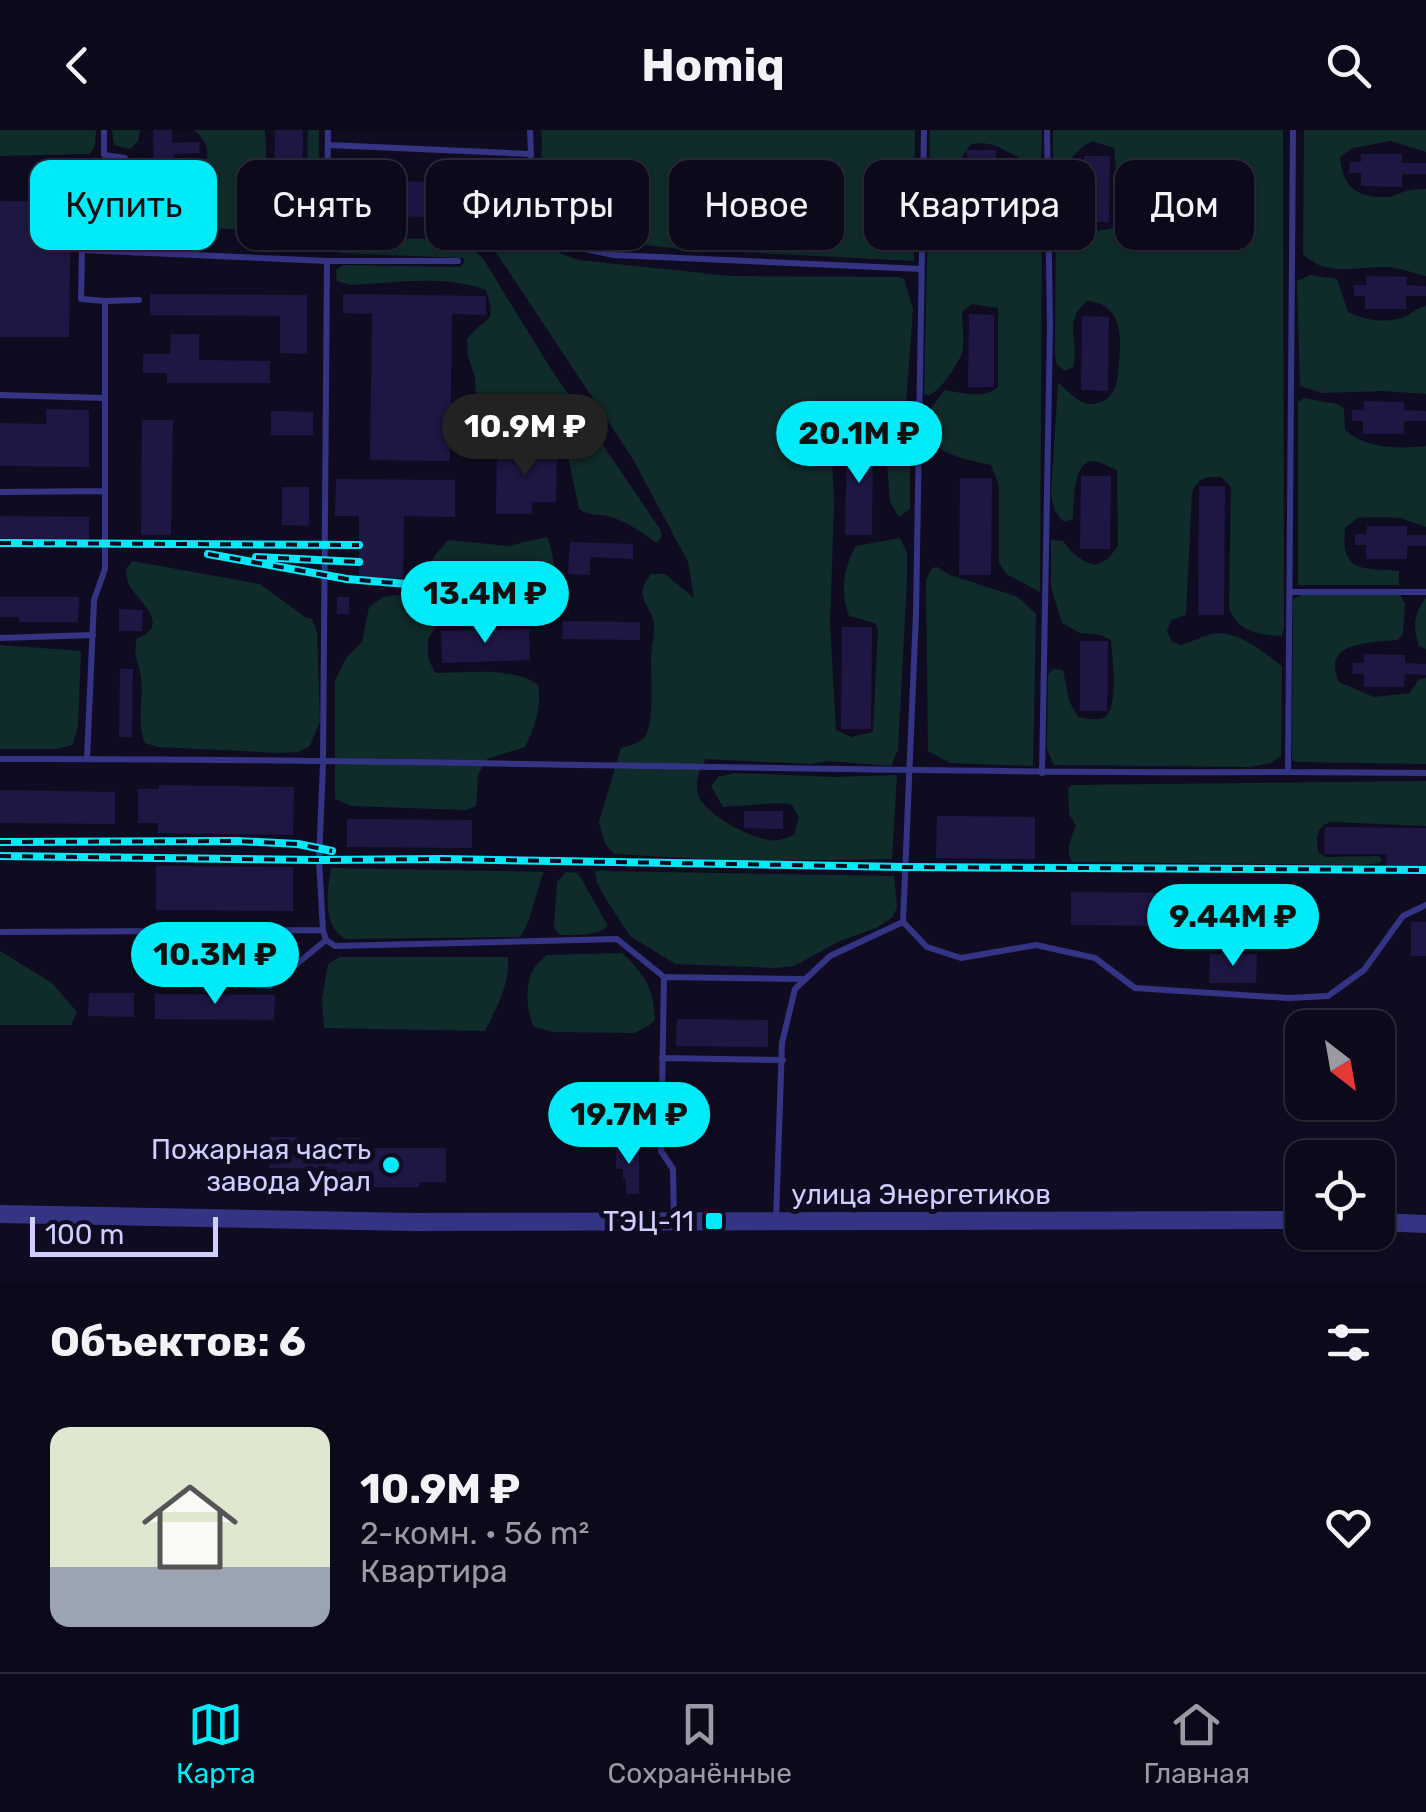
<!DOCTYPE html>
<html lang="ru">
<meta charset="utf-8">
<style>
body{margin:0;font-family:Rubik,sans-serif;background:#191727;color:#f1f3f6;height:100vh;display:flex;flex-direction:column;font-size:38px;white-space:nowrap}
*{box-sizing:border-box;margin:0}
p{font-size:32px;color:#9a9aa2}
.icon{flex:none;width:55px;height:55px;fill:none;stroke:currentColor;stroke-width:2;stroke-linecap:round;stroke-linejoin:round}
.map{position:relative;height:1152px;overflow:hidden}
.sheet{display:flex;flex-direction:column;background:#0b091a;flex:1}
.sheet>*{flex:none}
.guide{position:absolute;left:30px;top:30px;width:1368px;height:90px;display:flex;gap:20px}
.needle{width:65px;rotate:149deg}
.tools{position:absolute;left:1285px;top:880px;display:grid;gap:20px}
.tools a{display:grid;place-items:center;width:110px;height:110px;border-radius:20px;background:#0b091a;box-shadow:0 2px 8px #0004,0 0 0 2px #2b2a39;font-size:50px}
.scale{position:absolute;left:30px;bottom:25px;width:188px;box-sizing:border-box;padding-left:10px;border:5px solid #d0cdff;border-top:0;font-size:28px;line-height:35px;white-space:nowrap;color:#d0cdff;-webkit-text-stroke:8px #0f0c22;paint-order:stroke}
.price{position:absolute;translate:-50% -85px;padding:0 22px;border-radius:35px;background:#00eaf8;color:#111;font-size:32px;line-height:65px;filter:drop-shadow(0 2px 5px #0008)}
.price::after{content:'';position:absolute;left:50%;top:60px;width:30px;height:22px;margin-left:-15px;background:inherit;clip-path:polygon(0 0,100% 0,50% 100%)}
.price.active{background:#222;color:#fff}
ul{padding:0;list-style:none}
li{display:flex;align-items:center;gap:30px;height:250px;padding:0 50px}
li span{display:grid;place-items:center;flex:none;width:280px;height:200px;border-radius:20px;color:#555}
li>.icon{margin-inline-start:auto}
span .icon{width:120px;height:120px;fill:#fffc;stroke-width:1}
li b{font-size:42px}
h2{display:flex;justify-content:space-between;align-items:center;height:120px;padding:0 50px;font-size:42px}
.pill{padding:0 35px;border-radius:20px;background:#0b091a;box-shadow:0 2px 8px #0004,0 0 0 2px #2b2a39;font-size:35px;line-height:90px}
.pill.active{background:#00eaf8;color:#111}
header{display:flex;justify-content:space-between;align-items:center;height:130px;padding:0 50px;background:#0b091a;font-size:45px;font-weight:700}
.menu{display:flex;justify-content:space-around;align-items:center;height:140px;border-top:2px solid #2b2a39;background:#0b091a;font-size:28px;color:#9a9aa2}
.menu a{display:grid;justify-items:center;gap:5px}
.menu .active{color:#00eaf8}
.map>svg:first-child{display:block}
.green{fill:#0f2c2a}
.building{fill:#1e1744}
.lines{fill:none;stroke-linecap:round;stroke-linejoin:round}
.service{stroke:#343484;stroke-width:6}
.tertiary{stroke:#343484;stroke-width:18}
.rail-casing{stroke:#00eaf8;stroke-width:8}
.rail{stroke:#0f0c22;stroke-width:4;stroke-dasharray:11;stroke-linecap:butt}
.poi-dot{fill:#00eaf8;stroke:#0f0c22;stroke-width:4}
.labels{text-anchor:middle;dominant-baseline:central;stroke-width:10;stroke-linejoin:round;paint-order:stroke}
.poi-label{font-size:28px;fill:#d0cdff;stroke:#0f0c22;text-anchor:end}
.street-label{font-size:28px;fill:#d0cdff;stroke:#0f0c22}
</style>
<header><svg class="icon" aria-label="back" viewBox="0 0 24 24"><path d="M15 5l-7 7 7 7"/></svg>Homiq<svg class="icon" aria-label="search" viewBox="0 0 24 24"><circle cx="10" cy="10" r="6"/><path d="M15 15l6 6"/></svg></header>
<div class="map">
<svg width="1426" height="1152" viewBox="0 0 1426 1152">
<rect width="100%" height="100%" fill="#0f0c22"/>
<path class="green" d="M0 0H96L95 15 90 24 0 26Z
M112 0H140L138 11 130 19 114 15Z
M194 0H265L269 79 274 85 297 88 306 79 308 0H319L318 96 231 99 141 98 138 27 146 32 150 47 155 55 165 57 179 49 187 32H197L207 28C209 15 203 8 194 0Z
M541 0H915L914 131 681 119 551 104C522 76 547 33 541 0Z
M930 0H1042L1041 32C1014 34 1004 9 971 14L960 30 964 97C976 102 986 103 998 96 1002 79 999 63 1002 46L1008 42C1023 46 1034 50 1042 64L1040 462 1006 444 999 432V355L991 335C970 330 912 321 926 287 930 278 939 268 945 260 965 263 982 270 998 257V178L972 174 962 182C962 193 965 214 962 223 957 236 940 261 928 266L924 264Z
M1053 0H1283L1284 496 1282 506C1260 505 1238 502 1229 479L1231 357 1221 347C1206 346 1197 349 1192 363L1186 485 1171 490 1167 501 1172 512 1181 515C1191 512 1201 507 1211 504 1237 499 1263 522 1282 536L1281 626 1271 633 1249 637 1054 635 1047 619 1048 544 1053 539 1063 540 1069 571 1078 587C1086 588 1095 591 1103 588 1120 580 1112 527 1111 510L1101 505 1080 503 1062 493 1051 457V410L1063 411C1073 424 1080 431 1096 435L1108 429 1118 416 1117 340C1111 338 1100 331 1094 331 1072 330 1074 374 1073 389L1064 392 1055 381 1051 365 1058 253C1069 261 1077 273 1091 274 1099 274 1108 270 1112 263 1118 254 1118 243 1119 232 1122 205 1121 173 1087 171 1062 191 1080 212 1073 237L1065 241 1057 235 1055 225 1056 80C1076 92 1090 107 1114 97L1120 83 1114 18 1092 11 1082 17 1061 38 1055 37 1053 30Z
M1304 0H1426V22L1391 11 1353 18 1340 27C1343 57 1356 68 1387 67 1395 67 1402 61 1410 60 1415 59 1421 59 1426 59V146C1413 143 1400 138 1387 137 1357 136 1327 148 1303 124Z
M488 95 504 96 527 110 578 130 731 146 899 147 904 149 913 179 905 287 882 296H865L838 300 833 307 832 324 834 375 830 493 836 600 851 607 873 602 878 500 875 493 849 486C840 461 843 439 856 416L900 408 907 423V450L898 620 891 636 828 631 811 634 706 629C699 639 694 654 699 667 707 686 759 714 779 710 784 709 789 707 794 705L799 687 791 674 776 673 723 677 711 656 718 647 734 643 834 647 897 645 892 729 742 731 614 724 605 713 599 692 621 618C630 615 643 613 647 603 654 585 651 544 651 525 652 515 655 503 654 494 650 471 632 468 651 444H665L694 468 688 432 633 329 482 101Z
M343 108 464 109 484 130 549 236 660 399 662 406 657 413C643 403 628 393 612 387 600 383 590 387 579 379L568 326 562 313 541 304 485 298 476 276 475 247 468 227 467 209C486 185 498 196 486 160 443 144 395 153 350 155L337 151 336 140 343 135 459 137 465 132 463 128 339 123 335 114Z
M1310 145 1337 149 1348 182C1364 190 1387 194 1404 187 1412 183 1417 178 1426 176V264L1384 261 1322 263 1300 256 1297 151Z
M1304 268 1337 274 1344 278 1345 300C1366 319 1399 319 1426 316V397L1401 388 1374 387 1358 388 1345 398C1340 444 1363 438 1399 441V455H1298V272Z
M910 290V379L899 387 890 372 886 319 895 299 903 292Z
M547 407C557 431 553 449 559 474L547 485 513 490 467 482 438 495 428 509V528L435 543C467 543 512 536 538 555 542 578 535 596 525 617L487 629 478 645 476 676 466 680 351 676 335 669V550L347 527 362 512 369 477 383 467 404 464 422 452 434 427 448 410 508 416Z
M132 431 260 454 305 487 312 489 317 502 320 591 310 616 298 622 279 623 158 617 145 613C136 593 144 569 141 547 138 528 133 530 137 508 172 496 139 472 130 456 127 451 127 447 126 440Z
M937 437 950 445 1018 467 1036 484 1033 636 950 633 928 621 926 450 932 438Z
M1302 465H1400L1405 474 1403 504 1397 510C1371 513 1320 511 1339 552L1374 567 1410 563 1419 549 1426 548V634L1296 632 1292 630 1293 469Z
M1426 468V519L1419 516C1413 497 1413 484 1426 468Z
M0 515 81 521 78 597 72 615 57 619H0Z
M1426 651V696L1332 692C1316 695 1315 709 1319 723L1326 727 1379 726 1382 730 1379 733 1363 735 1072 732C1065 721 1071 708 1076 696L1069 684 1068 659 1072 655Z
M331 738 544 742C535 762 533 789 520 807L346 809C322 798 327 760 331 738Z
M595 741 894 746 897 777 893 787 876 798 840 811 794 836 774 838 676 834 669 830 630 806 604 766 597 752Z
M566 742 578 743 608 796C597 807 575 805 560 805L554 798 557 752Z
M0 821 52 853 77 882 71 895H0Z
M622 823C646 846 653 857 655 890L648 896 634 903 553 902 534 897C526 881 524 853 535 837 538 833 543 829 547 825Z
M340 827H508C510 854 497 877 485 901L324 898 322 869 328 834Z"/>
<path class="building" d="M153 0H172V13L199 12 200 23 174 24 175 47H154Z
M275 0H303L302 79H274Z
M967 20H996L995 94 966 93Z
M1361 24H1402V33H1426V44H1402V57L1361 56V43H1349L1350 32H1361Z
M1084 26H1110L1109 92H1083Z
M372 51 522 53 519 88 372 86Z
M0 71 71 72 69 207H0Z
M1366 146 1407 147 1406 155 1426 156V166H1406V179H1365V166H1354V155H1366Z
M150 164 307 165V224L280 223V186L150 185Z
M343 164 486 166V185L452 184 450 331 370 330 372 184 343 183Z
M969 184 994 185V257H968Z
M1082 186 1109 187 1108 261 1081 260Z
M171 204H199V230L270 231V253H167V243H143V224H170Z
M1364 271 1404 272V280L1426 281V291H1404V304H1363V291H1352V280H1364Z
M46 279 89 280V337L0 336V293L46 294Z
M271 281 313 282V305H271Z
M142 290H173L171 405H141Z
M847 306 873 307 872 405H845Z
M497 318 557 319 556 372H532V384H496Z
M1081 346H1111L1110 419H1080Z
M960 348H992L991 445H959Z
M336 349 455 350V387L404 386 403 448H359V386H335Z
M1199 356H1225L1224 485H1198Z
M282 357H309V396L282 395Z
M0 386 89 387V412L0 411Z
M1367 396H1407V405H1426V416H1407V429H1366V415H1355V404H1366Z
M570 412 633 414V429L590 427V445L568 444Z
M0 467H79L78 492H19V487H0Z
M337 467H349V484H337Z
M119 479 143 480 142 501H119Z
M563 491 640 492V510L562 509Z
M842 497H872L871 599H841Z
M529 499 530 530 442 533 441 501Z
M1080 511H1108L1107 581H1080Z
M1364 524 1405 525V533L1426 534V545L1405 544 1404 557H1364V544H1352L1353 533H1364Z
M120 539H133L132 607H119Z
M159 655 294 657 293 705 158 703V693H138V659H159Z
M0 660 115 662V694L0 693Z
M744 681H783V699L744 698Z
M937 686 1035 687V729L936 728Z
M347 689 472 690V718L347 717Z
M1325 697 1426 698V738H1386L1387 724H1324Z
M156 736 293 737V781L156 780Z
M1071 762 1175 763V796L1071 795Z
M1411 792H1426V826H1411Z
M1210 824H1257L1256 853H1209Z
M89 863H134V887L88 886Z
M155 864 275 865 274 890 155 889Z
M1313 881 1378 882V898H1313Z
M677 889 768 890V917L676 916Z
M270 1007H297V1011L337 1012V1008H362V1018H446V1052H419V1057H362V1051H337V1039L269 1038Z
M616 1015 639 1016V1064H626V1049L623 1048V1039H616Z"/>
<g class="lines">
<path class="service" d="M104 0V25L125 28 134 60 135 123
M530 0 531 24 526 91 529 96 551 112 614 125 921 139
M1293 0 1288 642 1426 643
M328 15 531 24
M83 67 81 169 105 171
M327 91 328 0
M82 120 327 131
M458 131H327L323 633 319 730 323 800 326 810 335 816 617 809 664 847 661 1021 673 1039 674 1090
M0 265 105 268
M0 362 105 361
M1289 462H1426
M0 508 93 505
M0 629C429 628 858 644 1288 642
M87 629 94 470 105 439V171L139 170
M1042 643 1050 197 1047 0
M903 792 927 817 961 828 1036 815 1095 828 1135 858 1289 868 1328 866 1364 840 1403 786 1426 775
M172 801 177 850 270 856 326 810
M0 802 323 800
M174 826 234 830
M664 847 803 849
M662 928 783 930
M776 1090 782 913 795 859 830 826 903 792 916 484 924 0"/>
<path class="tertiary" d="M0 1084 413 1092 1302 1090
M1378 1092 1426 1094"/>
<g class="rail-casing">
<path id="rail" d="M0 413 359 415
M208 424 347 449 407 454
M256 427 359 432
M0 712 237 711 298 714 332 721
M0 726 319 730 442 729 904 737 1426 740"/>
</g>
<use href="#rail" class="rail"/>
</g>
<g class="poi-dot">
<circle cx="391" cy="1035" r="10"/>
<rect x="704" y="1081" width="20" height="20" rx="5"/>
</g>
<g class="labels">
<g class="poi-label">
<text x="371" y="1019">Пожарная часть<tspan x="371" dy="32">завода Урал</tspan></text>
<text x="694" y="1091">ТЭЦ-11</text>
</g>
<g class="street-label">
<text x="921" y="1064">улица Энергетиков</text>
</g>
</g>
</svg>
<div class="tools">
<a><svg class="needle" viewBox="-14 -14 28 28"><path d="M0-13l5 13h-10z" fill="#e53935"/><path d="M0 13l5-13h-10z" fill="#9a9aa2"/></svg></a>
<a><svg class="icon" aria-label="locate" viewBox="0 0 24 24"><circle cx="12" cy="12" r="6"/><path d="M12 2v4M12 18v4M2 12h4M18 12h4"/></svg></a>
</div>
<div class="scale">100 m</div>
<b class="price active" style="left:525px;top:349px">10.9M ₽</b>
<b class="price" style="left:859px;top:356px">20.1M ₽</b>
<b class="price" style="left:485px;top:516px">13.4M ₽</b>
<b class="price" style="left:1233px;top:839px">9.44M ₽</b>
<b class="price" style="left:215px;top:877px">10.3M ₽</b>
<b class="price" style="left:629px;top:1037px">19.7M ₽</b>
<div class="guide">
<a class="pill active">Купить</a>
<a class="pill">Снять</a>
<a class="pill">Фильтры</a>
<a class="pill">Новое</a>
<a class="pill">Квартира</a>
<a class="pill">Дом</a>
</div>
</div>
<section class="sheet">
<h2>Объектов: 6<svg class="icon" aria-label="filters" viewBox="0 0 24 24"><path d="M4 7h16M4 17h16"/><circle cx="9" cy="7" r="2"/><circle cx="15" cy="17" r="2"/></svg></h2>
<ul>
<li><span style="background:linear-gradient(#dfe7d0 70%,#9aa5b1 0)"><svg class="icon" aria-label="home" viewBox="0 0 24 24"><path d="M3 11l9-7 9 7M6 9v11h12V9"/></svg></span><div><b>10.9M ₽</b><p>2-комн. · 56 m²</p><p>Квартира</p></div><svg class="icon" aria-label="heart" viewBox="0 0 24 24"><path d="M12 20l-8-8c-3-5 5-10 8-4 3-6 11-1 8 4z"/></svg></li>
</ul>
</section>
<nav class="menu">
<a class="active"><svg class="icon" aria-label="map" viewBox="0 0 24 24"><path d="M3 6l6-2 6 2 6-2v14l-6 2-6-2-6 2zM9 4v14M15 6v14"/></svg>Карта</a>
<a><svg class="icon" aria-label="saved" viewBox="0 0 24 24"><path d="M7 4h10v16l-5-4-5 4z"/></svg>Сохранённые</a>
<a><svg class="icon" aria-label="home" viewBox="0 0 24 24"><path d="M3 11l9-7 9 7M6 9v11h12V9"/></svg>Главная</a>
</nav>
